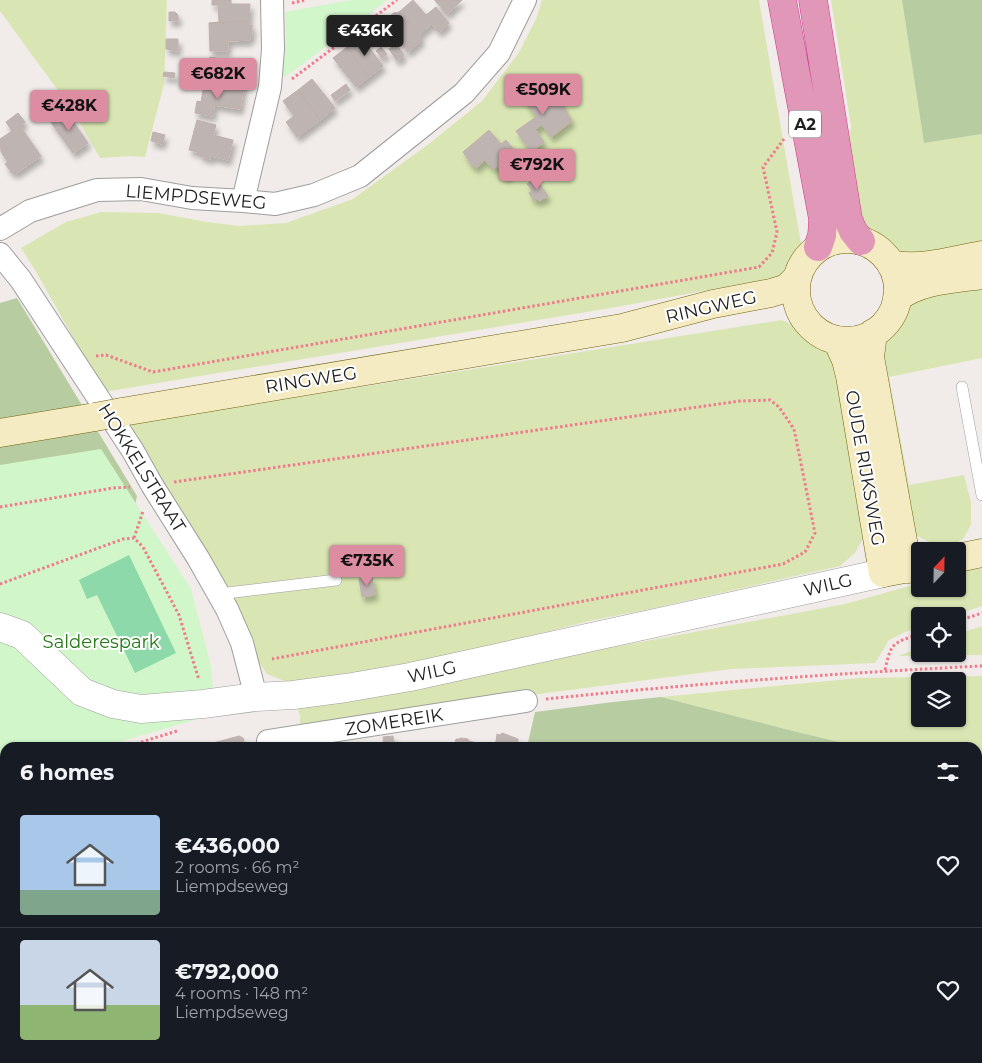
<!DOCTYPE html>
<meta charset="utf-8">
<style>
body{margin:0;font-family:Montserrat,sans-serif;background:#242831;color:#f1f3f6;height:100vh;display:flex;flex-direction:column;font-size:19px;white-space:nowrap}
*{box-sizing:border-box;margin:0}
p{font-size:16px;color:#9ea1a6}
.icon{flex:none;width:28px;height:28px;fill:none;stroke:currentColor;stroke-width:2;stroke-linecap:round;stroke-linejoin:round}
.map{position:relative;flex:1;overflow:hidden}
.drawer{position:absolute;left:0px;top:742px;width:982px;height:321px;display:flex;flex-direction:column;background:#171b24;border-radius:15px 15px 0 0;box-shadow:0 1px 4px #0004}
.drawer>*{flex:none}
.needle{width:32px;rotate:22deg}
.controls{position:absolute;left:911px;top:542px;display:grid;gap:10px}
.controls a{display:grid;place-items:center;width:55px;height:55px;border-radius:5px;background:#171b24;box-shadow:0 1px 4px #0004;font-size:25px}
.price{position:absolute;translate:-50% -42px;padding:0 11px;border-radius:5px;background:#dc8da2;color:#111;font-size:16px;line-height:32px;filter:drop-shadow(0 1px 2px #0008)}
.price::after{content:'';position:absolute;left:50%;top:30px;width:15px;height:11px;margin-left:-8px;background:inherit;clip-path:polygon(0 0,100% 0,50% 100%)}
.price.active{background:#222;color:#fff}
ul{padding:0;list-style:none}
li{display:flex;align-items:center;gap:15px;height:125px;padding:0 20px}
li+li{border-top:1px solid #363941}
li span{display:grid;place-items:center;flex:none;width:140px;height:100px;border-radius:5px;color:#555}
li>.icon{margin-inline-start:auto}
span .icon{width:60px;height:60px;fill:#fffc;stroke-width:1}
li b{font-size:21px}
h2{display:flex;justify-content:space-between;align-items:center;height:60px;padding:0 20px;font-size:21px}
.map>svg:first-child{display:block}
.grass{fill:#d9e6b3;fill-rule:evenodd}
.forest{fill:#b8cca1}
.park{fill:#d1f6ca}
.pitch{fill:#8ed9a9}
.building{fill:#beb4b1;stroke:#c1b0ac;filter:url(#shadow)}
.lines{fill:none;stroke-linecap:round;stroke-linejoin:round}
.service-casing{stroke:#9e9e9e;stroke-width:12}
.minor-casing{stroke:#9e9e9e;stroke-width:24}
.tertiary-casing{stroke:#9e9e9e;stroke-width:29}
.secondary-casing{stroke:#72640e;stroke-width:29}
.motorway-casing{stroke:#ce378f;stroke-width:29}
.path{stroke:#ef7b8c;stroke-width:3;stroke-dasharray:2.5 2.5;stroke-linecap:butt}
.service{stroke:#fff;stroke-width:11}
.minor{stroke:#fff;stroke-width:22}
.tertiary{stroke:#fff;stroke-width:28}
.secondary{stroke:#f5ebc2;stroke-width:28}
.motorway{stroke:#e197b7;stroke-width:28}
.secondary-bridge-casing{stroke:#72640e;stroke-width:29;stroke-linecap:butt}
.secondary-bridge{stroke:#f5ebc2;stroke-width:28}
.labels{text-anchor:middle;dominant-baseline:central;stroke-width:4;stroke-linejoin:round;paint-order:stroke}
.shield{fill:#fff;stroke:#646464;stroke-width:1}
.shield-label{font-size:16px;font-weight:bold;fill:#212121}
.street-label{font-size:18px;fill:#212121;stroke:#fff}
.park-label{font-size:18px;fill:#257915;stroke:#fff}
</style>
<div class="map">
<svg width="982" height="1063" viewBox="0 0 982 1063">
<defs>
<filter id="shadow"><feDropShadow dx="3" dy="5.5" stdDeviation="2.5" flood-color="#0004"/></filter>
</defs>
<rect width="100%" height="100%" fill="#f1ece9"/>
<path class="grass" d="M0 0H167L164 84 145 157 130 156 100 158 73 111 0 11Z
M542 0H759L802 250 793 262 789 275 611 308 104 392 35 270 21 248 66 222 101 212 158 213 207 222 240 226 286 223 353 199 430 143 482 101 518 54 536 19Z
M831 0H902L924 143 982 134V246L900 259 865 230 855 212 847 162 851 126Z
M982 285V358L889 377 909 485 964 475 971 502V524L964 538 953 545H936L917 536 904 515 882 343 898 324 902 312 912 303 929 293Z
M782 320 802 329 833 354 864 537 855 553 840 566 645 610 589 621 365 678 297 686 267 674 255 657 122 425Z
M982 568V606L951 616H920V627L905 632 889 640 875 663 731 669 531 695 300 729V716L297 706 845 604 920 583V589H958V572Z
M982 626V655L898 656 920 648V654H958V634Z
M982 676V1063H955L956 1059H978V748L860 747 793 731 661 697 859 678ZM920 681H958V719H920Z
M396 1059H562L561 1063H396Z
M571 1059H596V1063H573Z"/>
<path class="forest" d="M902 0H982V134L924 143Z
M17 298 137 496 129 534 0 577V303Z
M661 697 793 731 860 747H527L535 712 613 702Z"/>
<path class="park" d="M351 0H387L358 23 285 77 283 75 286 36 285 12Z
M101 449 191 589 211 666 215 714 102 747 5 748V766H0V465Z"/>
<path class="pitch" d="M129 555 176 653 135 673 97 595 87 599 79 580Z"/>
<path class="building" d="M212 0H231V4H250L249 22 209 23 219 22 218 5H212Z
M413 0 426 15 436 7 449 23 439 32 432 24 419 35 422 40 399 12Z
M435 0H462L447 14 435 1Z
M169 12H175L178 15V21H169Z
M395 12 396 13 399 12 422 40 408 52 385 23 388 21 386 19Z
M249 22V25H252V36L250 37V40L228 41V51H210L209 23Z
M361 37 383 66 369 77 347 47Z
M166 39H178V51L166 49Z
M396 44 404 55 397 61 389 49Z
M347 47 369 77 356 87 333 58Z
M381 47 387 54 382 58 376 51Z
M210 57 229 60 227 70 246 73 243 91 204 85 206 84Z
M164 72 175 73 174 78 163 76Z
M312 79 335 108 320 120 298 90Z
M545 82 558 100 559 99 565 107 563 108 566 111 572 121 551 137 542 125 535 129 544 142 531 152 516 131 536 117 523 98Z
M346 84 350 90 343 95 338 90Z
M204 85 243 91 240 109 214 105 213 116 195 113 197 101 201 102Z
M50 90 57 99 43 109 37 100Z
M298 90 320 120 297 137 286 122 294 116 283 101Z
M338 90 343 95 335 101 331 95Z
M65 110 88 143 73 153 50 121Z
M18 113 25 122 20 126 41 156 16 173 14 171 12 173 5 164 8 162 1 152 0 139 12 131 6 122Z
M197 120 216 125 213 135 233 140 228 160 212 156 211 159 200 156 201 153 189 150Z
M489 130 501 144 506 140 525 163 505 177 497 166 493 169 485 160 476 168 474 165 473 167 463 152Z
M153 132 165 135 162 144 151 141Z
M535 178 548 196 539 201 537 199 534 201 529 193 532 191 527 184Z
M372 577 375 595 362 597 359 579Z
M502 733 518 739 517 748H495L497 734 500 735Z
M239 736 243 738 245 746 244 748H214L213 743Z
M393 736 395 748H384L383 737Z
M461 738 468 739 469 741 477 743 476 748H454L456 739H459Z
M359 742 360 748H335L334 746Z
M178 743 179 748H170L169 745Z
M420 743 426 744 428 746 434 748H414L415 744H418Z
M0 942 4 944 5 942V978L0 976Z
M39 1059H75L78 1060 77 1063H48Z
M129 1059H160L158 1063H127Z
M234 1059H278L277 1063H244Z
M333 1059H357L332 1061Z
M361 1059 362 1063H323V1062Z
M445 1059H481V1061L462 1063H445Z"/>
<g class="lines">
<g class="service-casing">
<path id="service" d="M962 387 982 495
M219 594 336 580"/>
</g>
<g class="minor-casing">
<path id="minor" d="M243 201 270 87 273 49 272 0
M0 229 30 211 97 190 141 189 192 198 243 201 275 204 314 195 360 176 464 93 499 53 525 0
M0 254 21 280 133 451 152 485 198 558 227 609 242 643 256 697
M270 748 268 741 526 701
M0 775 5 774
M0 1001 5 1004
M0 1041 5 1031
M390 1059 391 1063
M199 1063 201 1059"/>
</g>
<g class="tertiary-casing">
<path id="tertiary" d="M0 627 22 635 82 692 113 704 141 709 203 704 256 697 293 695 346 688 410 677 883 573"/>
</g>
<g class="secondary-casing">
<path id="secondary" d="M796 290a51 51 0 1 1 102 0a51 51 0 1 1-102 0Z
M891 264C918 271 954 260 982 255
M897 298C919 280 954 279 982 275
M873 333 870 357 908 569
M837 340 846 360 850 376 883 573 920 566
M122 412 622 328 713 304 771 293 787 288 796 279
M0 433 95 417
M958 558 982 553"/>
</g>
<g class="motorway-casing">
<path id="motorway" d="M782 0 823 219 822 235 818 247
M813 0 848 219 853 231 861 241"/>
</g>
<path class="path" d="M292 3 306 0
M292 79 397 0
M96 356 106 355 153 372 759 267 772 253 777 232 763 167 784 139
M174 482 740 401 770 400 779 407 794 429 815 533 805 552 783 564 272 659
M0 507 113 488 130 487
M134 538 143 511
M0 584 123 539 134 538 143 547 179 615 199 680
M958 621 982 613
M885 670C891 642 893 643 920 634
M546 699C691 684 837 673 982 666
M122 748 177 731
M23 1059 32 1063"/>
<use href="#service" class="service"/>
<use href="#minor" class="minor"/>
<use href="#tertiary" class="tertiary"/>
<use href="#secondary" class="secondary"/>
<use href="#motorway" class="motorway"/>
<g class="secondary-bridge-casing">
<path id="secondary-bridge" d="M95 417 122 412"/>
</g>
<use href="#secondary-bridge" class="secondary-bridge"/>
</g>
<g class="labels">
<rect class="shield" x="789" y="110.5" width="32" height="27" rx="4"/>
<g class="shield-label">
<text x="805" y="124">A2</text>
</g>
<g class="street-label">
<text transform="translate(196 197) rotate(5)">LIEMPDSEWEG</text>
<text transform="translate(711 307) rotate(-13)">RINGWEG</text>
<text transform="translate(311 380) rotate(-9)">RINGWEG</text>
<text transform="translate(142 468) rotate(58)">HOKKELSTRAAT</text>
<text transform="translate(865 468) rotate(80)">OUDE RIJKSWEG</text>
<text transform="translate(828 585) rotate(-13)">WILG</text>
<text transform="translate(432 672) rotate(-12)">WILG</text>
<text transform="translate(394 722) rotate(-9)">ZOMEREIK</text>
</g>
<g class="park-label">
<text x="101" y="642">Salderespark</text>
</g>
</g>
</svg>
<div class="controls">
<a><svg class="needle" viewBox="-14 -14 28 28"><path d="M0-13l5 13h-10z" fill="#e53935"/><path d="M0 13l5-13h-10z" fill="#9ea1a6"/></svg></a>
<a><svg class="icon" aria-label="locate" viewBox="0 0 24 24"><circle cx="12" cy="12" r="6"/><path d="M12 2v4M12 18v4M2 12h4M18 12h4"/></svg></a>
<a><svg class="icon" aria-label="layers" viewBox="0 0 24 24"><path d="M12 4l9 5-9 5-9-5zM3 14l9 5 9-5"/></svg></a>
</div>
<b class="price active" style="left:365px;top:57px">€436K</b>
<b class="price" style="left:218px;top:100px">€682K</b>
<b class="price" style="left:543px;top:116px">€509K</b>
<b class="price" style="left:69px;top:132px">€428K</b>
<b class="price" style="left:537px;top:191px">€792K</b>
<b class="price" style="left:367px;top:587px">€735K</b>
<section class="drawer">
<h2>6 homes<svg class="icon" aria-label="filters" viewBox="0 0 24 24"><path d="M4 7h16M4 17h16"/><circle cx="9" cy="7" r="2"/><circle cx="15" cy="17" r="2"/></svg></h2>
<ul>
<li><span style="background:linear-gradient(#a9c7e8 75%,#7fa58c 0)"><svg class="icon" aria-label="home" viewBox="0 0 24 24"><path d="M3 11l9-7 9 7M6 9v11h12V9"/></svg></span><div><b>€436,000</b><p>2 rooms · 66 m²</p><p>Liempdseweg</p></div><svg class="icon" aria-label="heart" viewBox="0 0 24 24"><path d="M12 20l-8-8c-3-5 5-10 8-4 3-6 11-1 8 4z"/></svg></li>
<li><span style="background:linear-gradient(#c9d6e8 65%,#8fb573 0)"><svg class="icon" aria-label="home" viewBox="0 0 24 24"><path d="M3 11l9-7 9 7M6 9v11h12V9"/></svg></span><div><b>€792,000</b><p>4 rooms · 148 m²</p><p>Liempdseweg</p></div><svg class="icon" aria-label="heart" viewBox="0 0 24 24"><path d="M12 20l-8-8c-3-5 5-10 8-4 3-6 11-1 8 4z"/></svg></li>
</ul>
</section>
</div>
